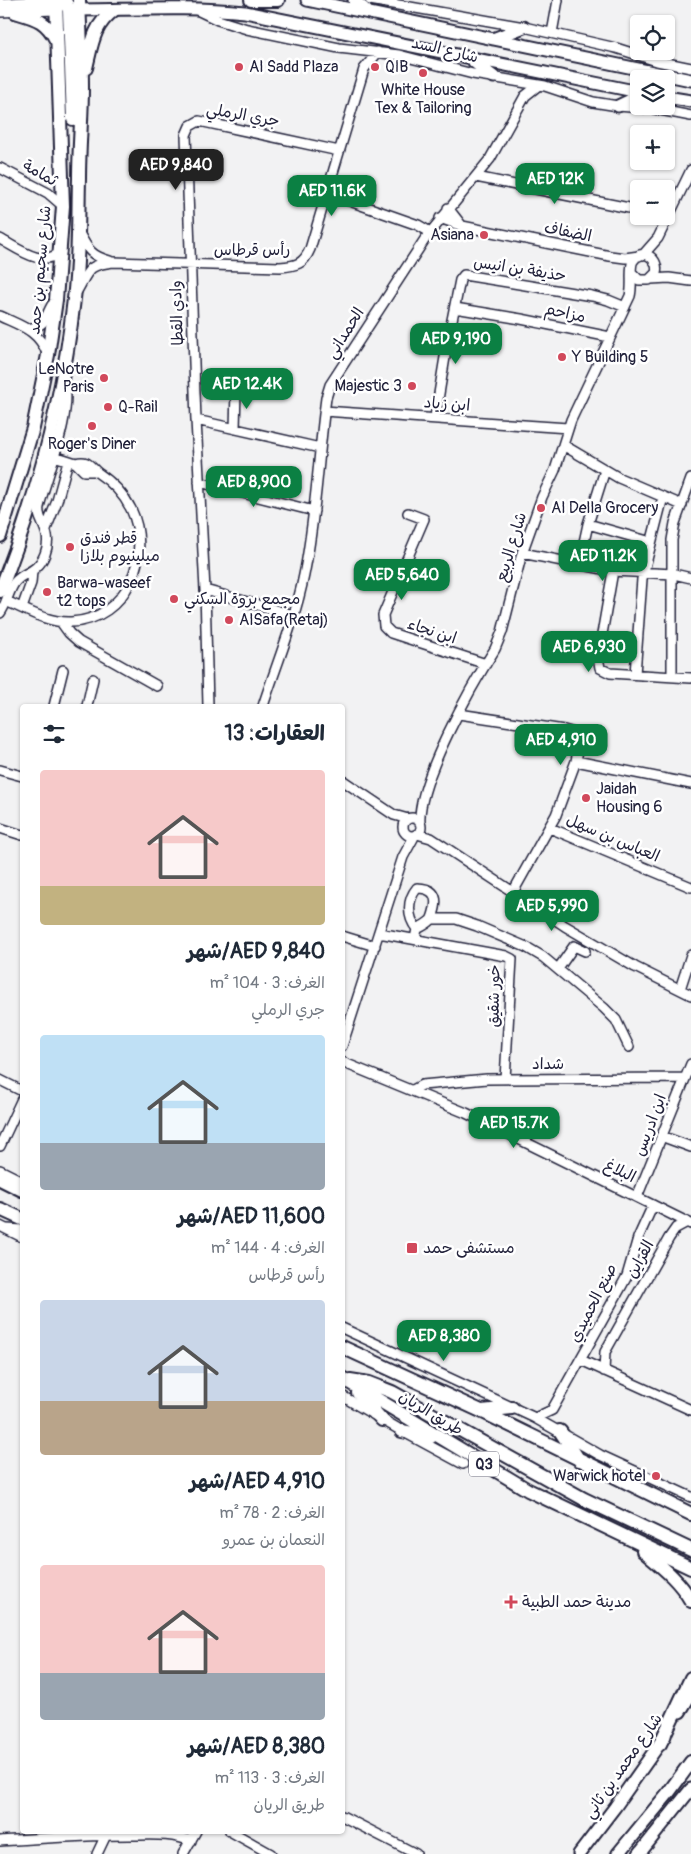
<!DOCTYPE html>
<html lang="ar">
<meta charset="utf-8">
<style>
body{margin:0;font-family:Pangolin,"Playpen Sans Arabic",sans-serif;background:#f6f6f7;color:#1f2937;direction:rtl;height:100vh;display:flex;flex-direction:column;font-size:19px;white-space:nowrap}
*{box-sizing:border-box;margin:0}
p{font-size:16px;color:#747a83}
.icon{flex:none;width:28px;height:28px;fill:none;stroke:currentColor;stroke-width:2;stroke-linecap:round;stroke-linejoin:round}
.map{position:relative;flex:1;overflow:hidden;direction:ltr}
.drawer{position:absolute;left:20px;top:704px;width:325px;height:1130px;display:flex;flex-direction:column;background:#fff;border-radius:5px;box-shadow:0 1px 4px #0004;direction:rtl}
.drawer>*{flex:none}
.controls{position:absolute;left:630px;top:15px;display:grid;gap:10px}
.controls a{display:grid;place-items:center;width:45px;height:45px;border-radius:5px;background:#fff;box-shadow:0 1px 4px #0004;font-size:25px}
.price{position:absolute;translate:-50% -42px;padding:0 11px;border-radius:10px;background:#0b8043;color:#fff;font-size:16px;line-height:32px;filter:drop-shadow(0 1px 2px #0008)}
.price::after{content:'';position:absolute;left:50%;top:30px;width:15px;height:11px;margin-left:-8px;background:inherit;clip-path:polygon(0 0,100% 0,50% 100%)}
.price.current{background:#222;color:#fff}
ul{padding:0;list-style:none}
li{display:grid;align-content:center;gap:10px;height:265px;padding:0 20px}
li span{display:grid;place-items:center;height:155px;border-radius:5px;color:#555}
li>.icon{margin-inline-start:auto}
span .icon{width:90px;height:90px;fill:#fffc;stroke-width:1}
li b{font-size:21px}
h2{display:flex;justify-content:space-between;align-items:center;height:60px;padding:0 20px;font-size:21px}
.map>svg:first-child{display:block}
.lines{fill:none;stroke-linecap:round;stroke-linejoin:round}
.minor-casing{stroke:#22223b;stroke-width:12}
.major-casing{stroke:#22223b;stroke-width:15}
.highway-casing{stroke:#22223b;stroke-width:16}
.minor{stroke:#fff;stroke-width:9}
.major{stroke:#fff;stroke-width:11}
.highway{stroke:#fff;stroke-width:12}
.poi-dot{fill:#d1495b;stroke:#fff;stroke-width:2}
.labels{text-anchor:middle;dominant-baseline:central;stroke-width:5;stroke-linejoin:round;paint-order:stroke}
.shield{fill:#fff;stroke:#646476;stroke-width:1}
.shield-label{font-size:15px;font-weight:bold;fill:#22223b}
.street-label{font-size:16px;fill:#22223b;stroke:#fff}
.poi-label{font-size:16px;fill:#22223b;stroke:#fff;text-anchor:start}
</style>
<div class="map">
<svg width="691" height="1854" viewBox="0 0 691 1854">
<rect width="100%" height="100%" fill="#f2f2f3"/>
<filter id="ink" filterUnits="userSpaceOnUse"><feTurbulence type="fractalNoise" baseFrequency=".02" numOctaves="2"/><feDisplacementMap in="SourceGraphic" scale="10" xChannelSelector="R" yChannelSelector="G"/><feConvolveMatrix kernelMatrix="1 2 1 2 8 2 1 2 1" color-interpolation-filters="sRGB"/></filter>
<g filter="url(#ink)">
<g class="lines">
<g class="minor-casing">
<path id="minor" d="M370 0 524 27 616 48 657 61 691 68
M197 10 218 20 247 29 339 48 399 55 473 74 545 86 593 102 618 106 655 109 691 116
M0 12 56 10
M552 33 558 0
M0 168 48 193 63 206
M476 177 639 210
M327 193 418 225 430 232
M448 208 462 226
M440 218 462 226 610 256 625 258 639 256
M79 233C88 250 91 256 110 261
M0 239C19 249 41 268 61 252
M643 255 658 238 691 170
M651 279 669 278 691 281
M77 291C89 270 87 265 113 262L280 267C296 266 304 264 310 249L364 69 378 52
M455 308 521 319 610 337
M0 316C21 326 38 330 47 353
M27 329C46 326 44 319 52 305
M324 411 568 428
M435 418 447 345 460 280 464 275 592 296 608 300 625 307
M196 420 320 448
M235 429 236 390
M563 445 619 478 682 505
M54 456 76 463 84 471H95
M199 482 314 511
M408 513 424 519 383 615 384 626 391 633 486 664
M588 524 651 542
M46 529 57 501 68 461
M522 553 613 571 674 574 691 578
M579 565 588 524 605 470
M613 571 598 657 600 668 610 673 691 678
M205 590 293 615
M6 601C27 610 48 623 71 622 127 620 153 555 131 509 123 493 112 482 98 473 90 467 88 459 76 463
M22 608 31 583 32 571
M0 613C7 604 8 591 15 582 24 571 37 574 45 554 54 531 36 521 39 507 47 474 75 409 63 377
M61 622 69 633 79 642 157 686
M635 674 642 579 663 497
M672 676V540L675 523 691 479
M54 706 63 670
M87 706 93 679
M208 706 205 590 196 420 186 135 190 126 199 121 339 151
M263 706C277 663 295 620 304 575 316 517 318 457 326 398L330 385 425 239 490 159 525 96 539 85
M459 714 564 730 571 732 577 738 579 745 576 761 556 815 513 892
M576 761 691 784
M0 770 22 776
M342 780 394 815 408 819
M403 827a9 9 0 1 1 18 0a9 9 0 1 1-18 0Z
M420 823C417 782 472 685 495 649L502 632 522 553 542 497 555 470 571 420 630 296C633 285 629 267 633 261 642 246 660 259 656 273L649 280H639L632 273
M0 828 22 835
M550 828 691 887
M417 834 431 838 565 926 635 967 691 995
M432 919H456L477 926 526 947 543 957 604 1008 616 1020 629 1047
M379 933 506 956 512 959 505 1079
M342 936 375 946
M415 939 417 929C407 917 407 900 417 888 431 888 438 894 435 908 434 912 433 917 431 920 427 924 421 927 417 929
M558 969 574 946 585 951
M680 989 691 955
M342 1046 403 857 415 835
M342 1062 466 1113 691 1224
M0 1080 22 1091
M413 1090 422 1085 487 1079 685 1078
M661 1136 691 1147
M0 1146 22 1099
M0 1170 22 1181
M637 1197 691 1064
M0 1226 22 1237
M7 1229 22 1230
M342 1328 535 1418 600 1455 691 1497
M581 1360 691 1410
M604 1371 605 1352 669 1238 676 1228 687 1222
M342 1396 402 1431 463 1464
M535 1418 552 1410 621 1287 627 1276 638 1238 653 1205
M342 1816 416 1854
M230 1831 271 1854
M0 1841C44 1838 87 1835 130 1835 151 1835 171 1833 191 1841
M97 1854 106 1835
M183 1854 196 1831"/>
</g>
<g class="major-casing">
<path id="major" d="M307 0 691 80
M354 0 369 13
M71 10C129 10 187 6 245 12L639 92
M493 39 524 27
M474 62 494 77
M666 97 691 101
M618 106 639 96
M680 1712 691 1694
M579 1854 615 1807 665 1736
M639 1854 691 1789"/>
</g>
<g class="highway-casing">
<path id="highway" d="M65 0 69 10 73 119
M251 0H278
M0 5 48 2 60 0
M15 12C35 18 46 20 56 40
M86 68C92 44 93 26 114 10
M0 536 33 428 48 355 56 300 63 206 56 0
M0 591C37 498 63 399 74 299 79 259 78 218 79 178 79 147 82 117 82 87 82 58 80 29 79 0
M0 1179 22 1190
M0 1209 22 1219
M342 1347 481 1411 691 1514
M342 1378 528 1490 691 1568
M350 1380 369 1383 392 1392 584 1499 691 1550
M358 1393 382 1420
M482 1411 512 1408
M402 1431 431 1437
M560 1431 579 1460
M643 1551C662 1567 679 1580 691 1601
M660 1744 691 1678
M618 1854 669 1792 691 1762"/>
</g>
<use href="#minor" class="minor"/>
<use href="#major" class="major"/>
<use href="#highway" class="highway"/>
</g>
</g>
<g class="poi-dot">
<circle cx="239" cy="67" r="5"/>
<circle cx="375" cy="67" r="5"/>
<circle cx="423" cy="73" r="5"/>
<circle cx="484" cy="235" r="5"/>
<circle cx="562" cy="357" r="5"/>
<circle cx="104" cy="378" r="5"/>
<circle cx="412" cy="386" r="5"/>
<circle cx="108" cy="407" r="5"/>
<circle cx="92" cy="426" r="5"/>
<circle cx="541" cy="508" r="5"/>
<circle cx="70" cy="547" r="5"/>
<circle cx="47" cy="592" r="5"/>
<circle cx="174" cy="599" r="5"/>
<circle cx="229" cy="620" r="5"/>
<circle cx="586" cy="798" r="5"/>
<rect x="406" y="1242" width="12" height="12" rx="2.5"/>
<circle cx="656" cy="1476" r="5"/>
<path d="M508.5 1594.5h5v5h5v5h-5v5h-5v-5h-5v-5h5z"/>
</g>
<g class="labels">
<rect class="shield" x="469" y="1451.5" width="30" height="25" rx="4"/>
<g class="shield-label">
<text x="484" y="1464">Q3</text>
</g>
<g class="street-label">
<text transform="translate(445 50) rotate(13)">شارع السد</text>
<text transform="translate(243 115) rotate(10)">جري الرملي</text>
<text transform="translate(40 173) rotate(29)">ثمامة</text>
<text transform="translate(568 232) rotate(11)">الضفاف</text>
<text x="252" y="250">رأس قرطاس</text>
<text transform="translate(520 269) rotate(9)">حذيفة بن انيس</text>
<text transform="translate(40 270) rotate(-85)">شارع سحيم بن حمد</text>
<text transform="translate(177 313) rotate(-92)">وادي القطا</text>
<text transform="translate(565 313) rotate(12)">مزاحم</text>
<text transform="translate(345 333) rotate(-58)">الحمداني</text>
<text transform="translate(447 404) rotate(4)">ابن زياد</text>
<text transform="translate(511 547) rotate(-73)">شارع الربيع</text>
<text transform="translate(432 631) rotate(18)">ابن نجاء</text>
<text transform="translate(613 838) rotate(23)">العباس بن سهل</text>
<text transform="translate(494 996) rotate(-89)">خور شقيق</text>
<text x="548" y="1064">شداد</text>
<text transform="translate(650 1125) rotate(-69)">ابن ادريس</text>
<text transform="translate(620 1171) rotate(26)">البلاغ</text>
<text transform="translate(640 1259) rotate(-61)">القراين</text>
<text transform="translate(593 1303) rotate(-63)">صنع الحميدي</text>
<text transform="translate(431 1413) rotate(31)">طريق الريان</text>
<text transform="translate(623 1766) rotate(-55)">شارع محمد بن ثاني</text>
</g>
<g class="poi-label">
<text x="249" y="67">Al Sadd Plaza</text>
<text x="385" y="67">QIB</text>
<text x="423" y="90" text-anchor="middle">White House<tspan x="423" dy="18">Tex &amp; Tailoring</tspan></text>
<text x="474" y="235" text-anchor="end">Asiana</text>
<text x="572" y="357">Y Building 5</text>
<text x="94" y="369" text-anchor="end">LeNotre<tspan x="94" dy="18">Paris</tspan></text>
<text x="402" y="386" text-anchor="end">Majestic 3</text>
<text x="118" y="407">Q-Rail</text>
<text x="92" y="444" text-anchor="middle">Roger's Diner</text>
<text x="551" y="508">Al Della Grocery</text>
<text x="80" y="538">قطر فندق<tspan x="80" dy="18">ميلينيوم بلازا</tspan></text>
<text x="57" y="583">Barwa-waseef<tspan x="57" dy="18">t2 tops</tspan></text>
<text x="184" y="599">مجمع بروة السكني</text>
<text x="239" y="620">AlSafa(Retaj)</text>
<text x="596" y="789">Jaidah<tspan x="596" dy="18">Housing 6</tspan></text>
<text x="423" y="1248">مستشفى حمد</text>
<text x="646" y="1476" text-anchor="end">Warwick hotel</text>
<text x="522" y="1602">مدينة حمد الطبية</text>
</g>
</g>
</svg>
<div class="controls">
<a><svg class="icon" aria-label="locate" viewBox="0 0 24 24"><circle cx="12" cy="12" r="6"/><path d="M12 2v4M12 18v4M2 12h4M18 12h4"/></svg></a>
<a><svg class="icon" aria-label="layers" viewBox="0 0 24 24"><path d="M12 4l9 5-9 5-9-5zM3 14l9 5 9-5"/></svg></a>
<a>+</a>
<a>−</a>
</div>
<b class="price current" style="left:176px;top:191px">AED 9,840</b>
<b class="price" style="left:555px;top:205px">AED 12K</b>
<b class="price" style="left:332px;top:217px">AED 11.6K</b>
<b class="price" style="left:456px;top:365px">AED 9,190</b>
<b class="price" style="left:247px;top:410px">AED 12.4K</b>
<b class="price" style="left:254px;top:508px">AED 8,900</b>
<b class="price" style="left:603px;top:582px">AED 11.2K</b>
<b class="price" style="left:402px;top:601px">AED 5,640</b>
<b class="price" style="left:589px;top:673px">AED 6,930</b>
<b class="price" style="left:561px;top:766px">AED 4,910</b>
<b class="price" style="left:552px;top:932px">AED 5,990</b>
<b class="price" style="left:514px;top:1149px">AED 15.7K</b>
<b class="price" style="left:444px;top:1362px">AED 8,380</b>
<section class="drawer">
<h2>العقارات: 13<svg class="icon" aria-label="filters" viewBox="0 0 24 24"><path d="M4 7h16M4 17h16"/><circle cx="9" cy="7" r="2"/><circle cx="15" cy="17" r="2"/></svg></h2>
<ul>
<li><span style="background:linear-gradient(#f6c9c9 75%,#c2b280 0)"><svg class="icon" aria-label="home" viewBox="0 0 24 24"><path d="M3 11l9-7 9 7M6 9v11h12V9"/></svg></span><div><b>AED 9,840/شهر</b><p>الغرف: 3 · 104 m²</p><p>جري الرملي</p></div></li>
<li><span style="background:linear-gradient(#bfe0f5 70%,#9aa5b1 0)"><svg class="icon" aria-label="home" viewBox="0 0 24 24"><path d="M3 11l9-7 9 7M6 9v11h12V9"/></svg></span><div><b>AED 11,600/شهر</b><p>الغرف: 4 · 144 m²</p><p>رأس قرطاس</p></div></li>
<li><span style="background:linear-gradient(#c9d6e8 65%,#b9a48a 0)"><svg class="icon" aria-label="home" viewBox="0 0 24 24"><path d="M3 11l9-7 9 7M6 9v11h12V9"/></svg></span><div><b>AED 4,910/شهر</b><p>الغرف: 2 · 78 m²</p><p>النعمان بن عمرو</p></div></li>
<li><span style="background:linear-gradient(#f6c9c9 70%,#9aa5b1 0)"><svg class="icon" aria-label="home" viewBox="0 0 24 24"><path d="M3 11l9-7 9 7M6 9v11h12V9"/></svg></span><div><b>AED 8,380/شهر</b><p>الغرف: 3 · 113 m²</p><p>طريق الريان</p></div></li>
</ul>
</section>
</div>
